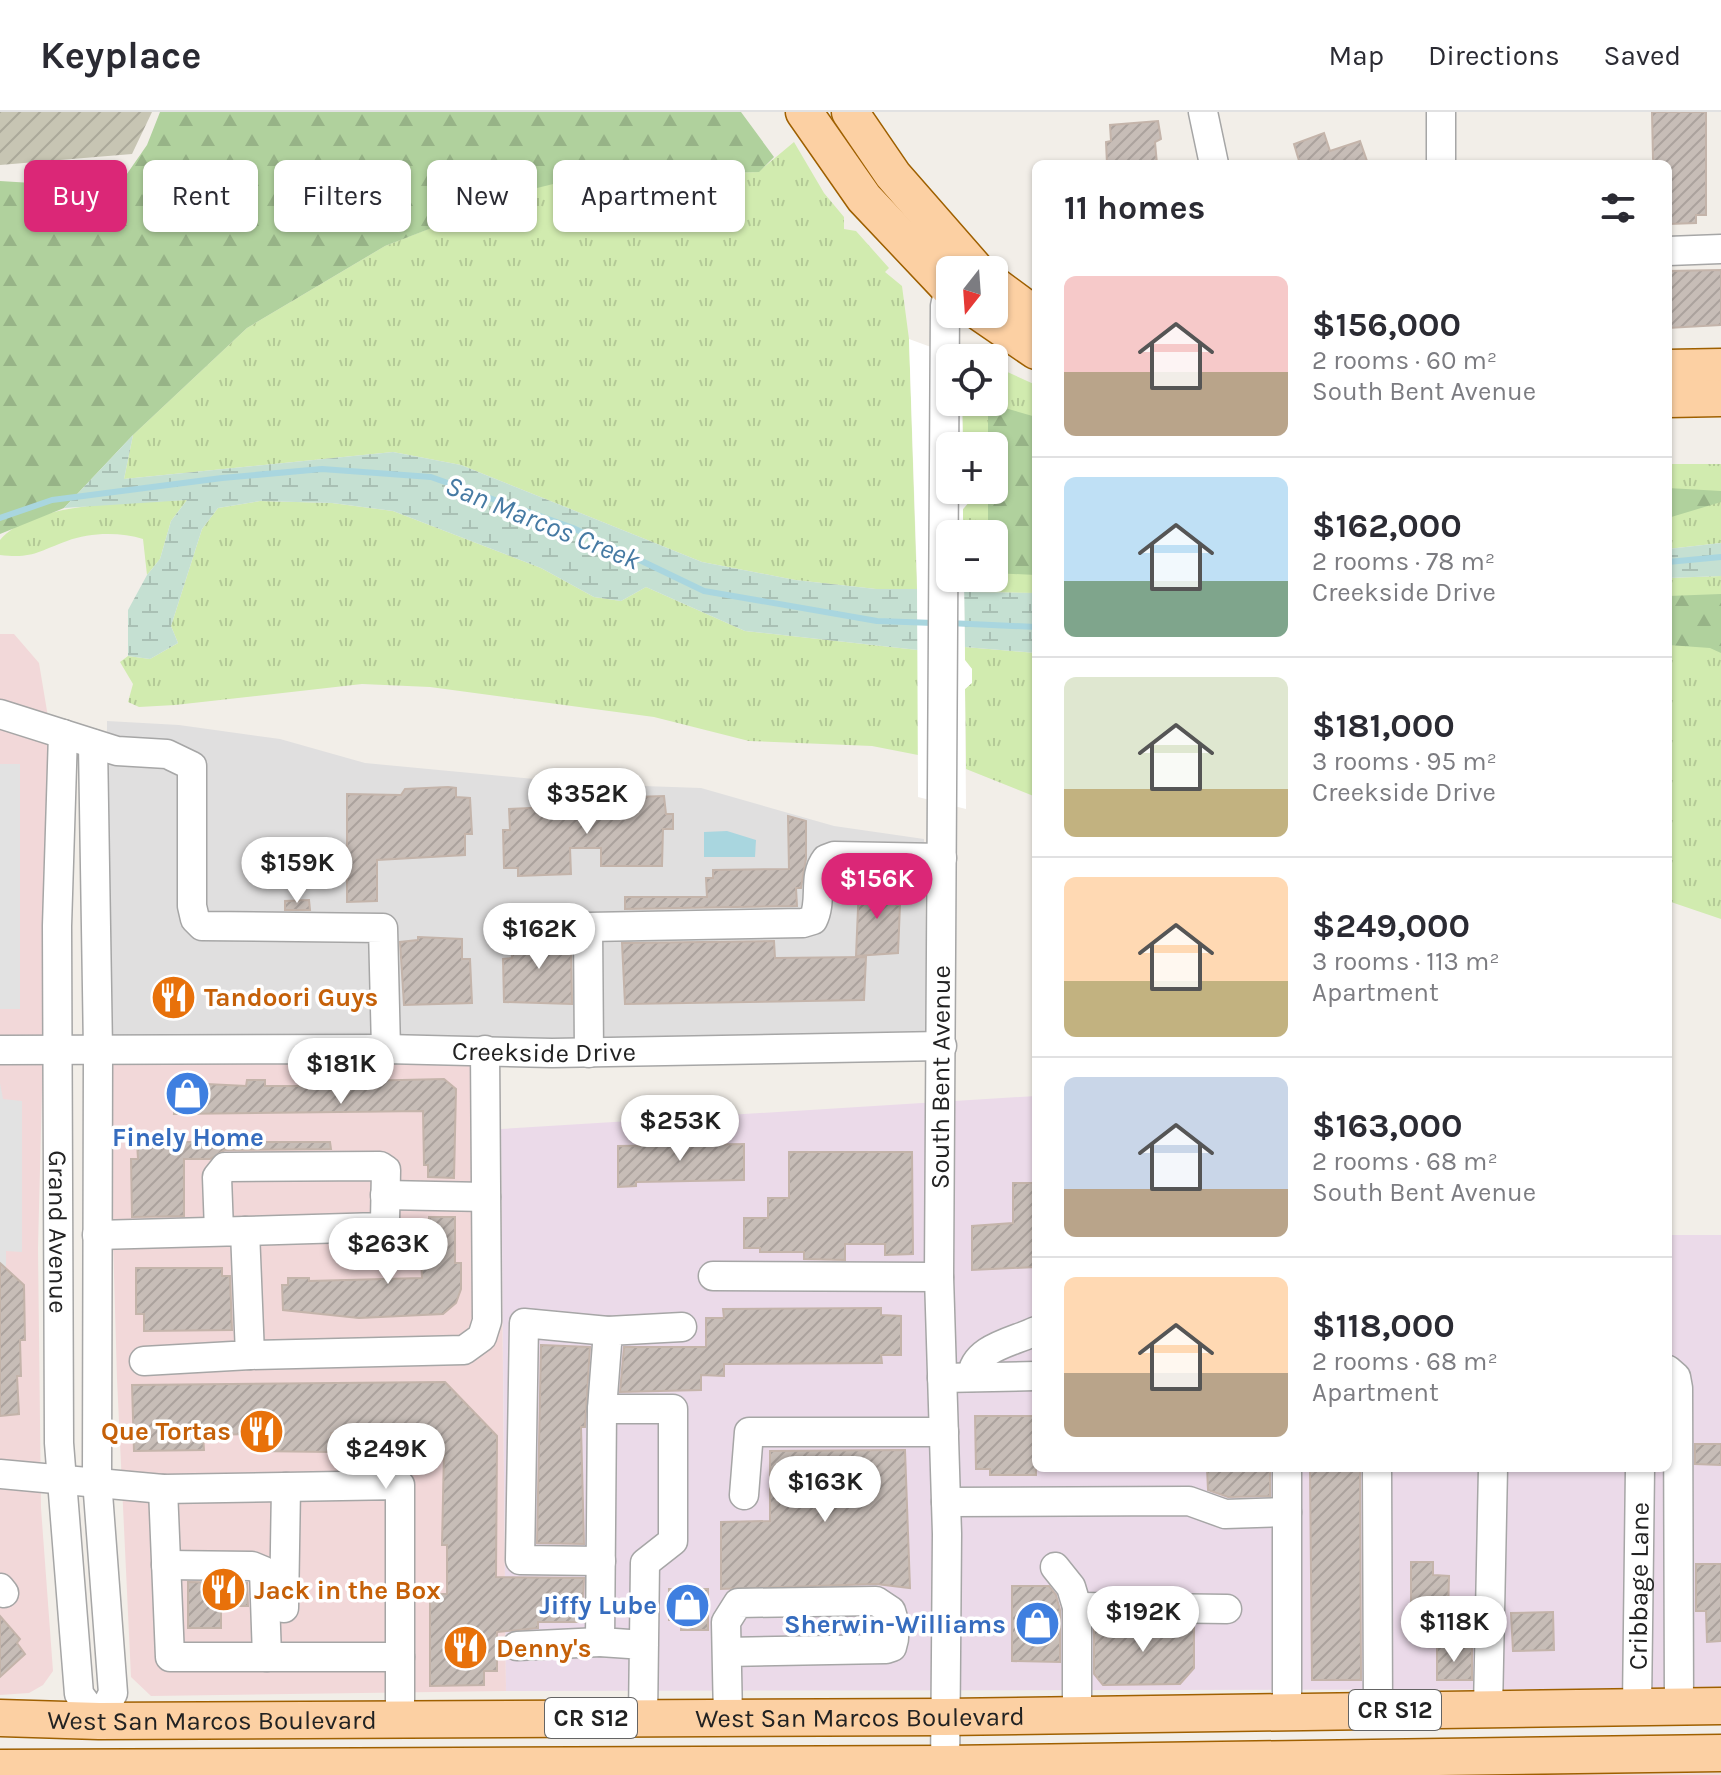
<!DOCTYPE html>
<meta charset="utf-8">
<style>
:root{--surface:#fff;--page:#f7f7f7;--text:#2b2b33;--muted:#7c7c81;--line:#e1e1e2;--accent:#db2777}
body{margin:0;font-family:Karla,sans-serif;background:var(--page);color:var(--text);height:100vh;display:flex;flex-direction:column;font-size:30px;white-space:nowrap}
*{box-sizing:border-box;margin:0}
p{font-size:26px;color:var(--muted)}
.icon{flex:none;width:44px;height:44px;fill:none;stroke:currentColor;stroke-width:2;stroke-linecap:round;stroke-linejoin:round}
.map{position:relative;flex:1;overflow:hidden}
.details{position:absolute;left:1032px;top:48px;width:640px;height:1312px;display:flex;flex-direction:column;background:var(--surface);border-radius:12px;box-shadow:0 2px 6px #0004}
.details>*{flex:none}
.hud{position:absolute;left:24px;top:48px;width:760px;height:72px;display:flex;gap:16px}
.needle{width:52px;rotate:197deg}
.fabs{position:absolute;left:936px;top:144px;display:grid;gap:16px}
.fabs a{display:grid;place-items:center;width:72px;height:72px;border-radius:12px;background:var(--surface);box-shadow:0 2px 6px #0004;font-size:40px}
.price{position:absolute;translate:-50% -68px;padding:0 18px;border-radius:28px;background:#fff;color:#222;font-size:26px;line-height:52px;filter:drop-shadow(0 2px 4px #0008)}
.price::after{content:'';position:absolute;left:50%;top:48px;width:24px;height:18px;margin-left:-12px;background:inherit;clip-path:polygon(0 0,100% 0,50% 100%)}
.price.current{background:var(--accent);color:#fff}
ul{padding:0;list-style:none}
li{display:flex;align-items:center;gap:24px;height:200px;padding:0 32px}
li+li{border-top:2px solid var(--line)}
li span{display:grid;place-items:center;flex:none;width:224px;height:160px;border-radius:12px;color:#555}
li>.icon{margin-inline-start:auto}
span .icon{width:96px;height:96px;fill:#fffc;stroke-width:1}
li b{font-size:34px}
h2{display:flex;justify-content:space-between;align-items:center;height:96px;padding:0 32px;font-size:34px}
.pill{padding:0 28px;border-radius:12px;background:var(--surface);box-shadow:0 2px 6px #0004;font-size:28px;line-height:72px}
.pill.current{background:var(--accent);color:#fff}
header{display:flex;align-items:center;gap:48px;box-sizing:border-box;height:112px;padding:0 40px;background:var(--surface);border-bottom:2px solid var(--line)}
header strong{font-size:38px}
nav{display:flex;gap:44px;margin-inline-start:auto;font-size:28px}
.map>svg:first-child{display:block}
</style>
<header>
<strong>Keyplace</strong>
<nav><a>Map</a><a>Directions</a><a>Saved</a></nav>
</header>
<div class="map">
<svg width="1721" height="1663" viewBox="0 0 1721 1663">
<defs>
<pattern id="construction-furrows" width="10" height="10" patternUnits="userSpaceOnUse" patternTransform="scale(2)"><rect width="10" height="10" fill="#c7c5b3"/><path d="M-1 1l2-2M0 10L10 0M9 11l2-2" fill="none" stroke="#aba99a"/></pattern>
<pattern id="grass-tufts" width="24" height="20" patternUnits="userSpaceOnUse" patternTransform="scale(2)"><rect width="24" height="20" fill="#d1ebaf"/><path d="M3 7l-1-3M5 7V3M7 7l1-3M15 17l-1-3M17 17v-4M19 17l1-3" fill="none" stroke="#b3c996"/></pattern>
<pattern id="forest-firs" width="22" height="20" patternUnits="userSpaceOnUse" patternTransform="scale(2)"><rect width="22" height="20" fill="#b0d19d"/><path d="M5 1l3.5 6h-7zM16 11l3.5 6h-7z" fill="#97b387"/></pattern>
<pattern id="wetland-marsh" width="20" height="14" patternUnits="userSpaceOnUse" patternTransform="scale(2)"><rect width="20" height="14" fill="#c5e0d2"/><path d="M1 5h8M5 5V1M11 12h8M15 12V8" fill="none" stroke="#a9c0b4"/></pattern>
<pattern id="building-hatch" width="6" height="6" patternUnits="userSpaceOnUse" patternTransform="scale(2)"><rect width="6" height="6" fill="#c7bdb7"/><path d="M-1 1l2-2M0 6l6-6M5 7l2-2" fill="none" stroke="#aba29d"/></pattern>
</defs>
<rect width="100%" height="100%" fill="#f2eee8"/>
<!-- residential -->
<path fill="#e0dfdf" d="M107 609 179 613 280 627 365 651 586 672 701 676 834 714 924 727 928 929H106Z"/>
<!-- commercial -->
<g fill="#f2d8d9">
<path d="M0 522H14L39 551 51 623 38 1136 41 1396 53 1559 43 1573 29 1581 0 1583Z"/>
<path d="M500 948 506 1579 151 1584 131 1565 117 1267 108 951Z"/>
<path d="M1721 1661V1663H1423Z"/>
</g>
<!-- industrial -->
<path fill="#ebdae9" d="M1036 984V1356H1668V1123H1721V1577L506 1579 501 1017Z"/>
<!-- construction -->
<path fill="url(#construction-furrows)" d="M0 0H152L132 42 0 53Z"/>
<!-- grass -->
<g fill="url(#grass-tufts)">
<path d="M794 30 824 81 844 105V117L856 119 889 156 885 160 902 174 909 227 917 477H876L795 468 702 450 461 353 393 340 124 367 133 323 247 216 385 134 533 76 630 53 693 62 758 60Z"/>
<path d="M994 254 1036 273V481L964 480V466H994V422H963V397L970 389 971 378H994V334H963L962 290H994Z"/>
<path d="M1668 352H1721V431L1668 437Z"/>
<path d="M187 388 171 409 160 447 147 463 143 427C121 420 90 420 67 429 39 439 33 447 0 443V428C34 388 137 391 187 388Z"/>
<path d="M260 389 332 391 393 399 541 456 594 485 621 489 646 475 745 519 918 538V643L872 634 749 629 654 605 430 575 362 572 175 593 139 595 128 590 133 572 120 550 128 544 150 547 178 531 171 514 202 417 218 396Z"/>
<path d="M1721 464V807L1668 789V466Z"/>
<path d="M965 535 1036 541V685L966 657 965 577 972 570V557L965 549Z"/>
</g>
<!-- forest -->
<g fill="url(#forest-firs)">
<path d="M160 0H741L774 45 759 60 693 62 630 53 533 77 385 134 247 216 133 323 64 396 0 422V69L96 75 122 69 147 33Z"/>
<path d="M988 291 1036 305V463L994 461V422H988V378H994V334H988Z"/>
<path d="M1668 376 1721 379V390L1668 406Z"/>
<path d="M1721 482V541L1710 536 1668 533V484Z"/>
</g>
<!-- wetland -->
<g fill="url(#wetland-marsh)">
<path d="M133 323 124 367 393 340 461 353 702 450 795 468 876 477H917L918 538 745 519 646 475 621 489 594 485 541 456 393 399 332 391 260 389 218 396 202 417 171 514 178 531 150 547 128 544V498L147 463 160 447 171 409 187 388 64 396Z"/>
<path d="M1721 431V464L1668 466V437Z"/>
<path d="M964 480 1036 481V541L965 535Z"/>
</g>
<!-- parking -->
<g fill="#e2e2e2">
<rect x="0" y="652" width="20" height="245"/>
<path d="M0 971 3 987 22 989V1140L6 1139V1156H0Z"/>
</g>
<!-- water -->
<path fill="#a9d6df" d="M727 719 756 728 755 745H704V720Z"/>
<!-- pier -->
<path fill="#fff" d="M909 227 961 246H950V290H962L963 334H950V378H971L970 389 963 397V422H950V466H964L965 548 972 557V571L965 577 966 697 918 685 917 465Z"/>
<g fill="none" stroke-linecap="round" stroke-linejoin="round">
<!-- stream -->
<g stroke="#a9d6df" stroke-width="6">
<path d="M0 406 52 388 222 366 322 357 431 365 573 416 704 479 877 509 934 511"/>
<path d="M1668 450 1721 445"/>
<path d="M949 511 1036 515"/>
</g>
</g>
<!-- building -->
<g fill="url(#building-hatch)" stroke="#c4b4aa" stroke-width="2">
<path d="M1652 0H1706V103H1696V111L1669 112 1668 52H1656L1653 47Z"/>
<path d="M1158 9 1161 27 1155 30 1157 52H1107L1106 30 1111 29 1110 13Z"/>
<path d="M1324 21 1330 39 1360 29 1368 52H1300L1294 32Z"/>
<path d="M1721 158V213L1668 216V159Z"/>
<path d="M448 675 456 676V685L470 686 472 722H465V743L377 748V789L347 790V682L401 683 405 677Z"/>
<path d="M664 684 666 702H673V717H663L662 754H601V736H570L571 762 518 764V756H504L503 718H510L509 697 553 695 559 700 600 699 604 686Z"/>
<path d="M788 704 806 709V747L801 776H796L797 794 625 797V785H707L706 766H713V758L789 757Z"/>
<path d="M859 773H877L886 775V780H896V793H900L898 841 856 844Z"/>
<path d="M309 788 310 798H285V789Z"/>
<path d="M556 824 562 829 571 828 572 892 504 890 503 847 512 846 511 826Z"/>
<path d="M418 825 462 827V847H470L472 891 404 893 400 830 418 828Z"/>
<path d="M774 829 775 846 866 845 864 888 625 892 622 831Z"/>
<path d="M358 965 359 969 444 967 456 977 454 1066 428 1065V1053H424L423 999 174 1002 178 977 187 971 246 974 247 968H265V974H304V966Z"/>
<path d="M137 1030H330L331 1037 225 1038 210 1047H184V1104L132 1105 131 1047H138Z"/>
<path d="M744 1032V1068L636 1070V1074L618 1075V1034Z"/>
<path d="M789 1040H912L913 1142 885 1143V1132H845V1148L804 1147V1140H760V1136H744V1106H768V1086H789Z"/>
<path d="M1013 1071H1036V1155L972 1158V1114L1013 1111Z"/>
<path d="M429 1105H455V1151H461V1177L456 1191 443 1202 359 1206 283 1198 282 1173H288V1166H309V1169L422 1166 421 1147H429Z"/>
<path d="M0 1151 24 1173 25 1228H20L21 1264H17L19 1302 0 1304Z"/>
<path d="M136 1156H222V1164H230L232 1218 144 1219V1202H136Z"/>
<path d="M881 1196V1203L901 1204V1243H881L882 1251 724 1252V1264L701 1263V1278L620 1280 624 1235H706V1206H724L723 1197Z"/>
<path d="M541 1233 590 1235 585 1315H581L584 1432 537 1431Z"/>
<path d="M445 1270 497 1324 496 1465 584 1466 583 1493H578V1510H538V1516L497 1520V1559H484V1573L430 1574V1482H447V1433H442L444 1339 425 1324 383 1326 381 1318 331 1321V1340L253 1339 254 1322 203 1323 204 1338 134 1339 132 1273Z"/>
<path d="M975 1304H1036V1363H990V1357H976Z"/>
<path d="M1695 1332H1721V1353L1695 1352Z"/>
<path d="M905 1338 910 1476 876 1472 721 1477V1410L770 1409V1339Z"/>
<path d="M1207 1356H1270V1384L1228 1385 1208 1378Z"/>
<path d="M1310 1356H1360L1361 1568H1312Z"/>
<path d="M1411 1450H1433V1463L1449 1464 1448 1505H1439V1514H1411Z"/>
<path d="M1696 1452H1721V1529L1707 1530 1706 1499H1696Z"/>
<path d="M188 1470 247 1471 248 1494H221V1516H188Z"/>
<path d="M1012 1474H1049L1056 1483 1060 1498V1550L1012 1549Z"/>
<path d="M669 1477H708V1518H681V1508H669Z"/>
<path d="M1553 1500 1554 1538 1513 1539 1511 1501Z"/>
<path d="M0 1504 20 1527 17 1531 25 1542 0 1565Z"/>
<path d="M1099 1512 1194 1514V1556L1180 1572 1103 1573 1094 1562V1514Z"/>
<rect x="1437" y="1535" width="35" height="33"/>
</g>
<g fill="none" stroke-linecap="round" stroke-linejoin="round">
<defs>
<g id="minor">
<path d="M1203 0 1214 52"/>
<path d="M1441 52V0"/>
<path d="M1668 139 1721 137"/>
<path d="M0 602 117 639 167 642 192 654V794L195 807 202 814 383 816 386 937"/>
<path id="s1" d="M63 622 57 814 59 1331 79 1582 99 1609 113 1581 97 1368 98 938 93 632"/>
<path id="s2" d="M0 938 386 937 552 941 942 934"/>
<path d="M589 941 588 815 803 811 813 808C823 788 812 765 826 747L834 744 942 746"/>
<path d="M385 1083 486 1085"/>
<path d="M219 1119 217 1065 225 1055 380 1054 386 1058 385 1109 380 1115 245 1119"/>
<path d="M97 1123 245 1119 250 1243 144 1249"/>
<path d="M713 1164 939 1165"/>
<path d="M250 1243 464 1238 482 1225 487 1209 485 938"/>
<path d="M1668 1258 1676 1265 1678 1276 1679 1594"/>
<path d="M972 1265C973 1236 1013 1230 1036 1219"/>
<path d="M942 1266 1036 1264"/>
<path d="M602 1297 608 1219 682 1215"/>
<path d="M1287 1356V1599"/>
<path d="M1377 1356 1378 1598"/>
<path d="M0 1362 163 1377 400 1373V1607"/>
<path d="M163 1377 170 1545H400"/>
<path d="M744 1383 749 1320H944"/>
<path d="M946 1390 1189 1389 1225 1402 1287 1400"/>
<path d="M601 1449 520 1448 524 1211 608 1219"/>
<path d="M166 1453 252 1454 264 1459 267 1545"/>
<path d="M1055 1455 1071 1475 1077 1495V1603"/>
<path d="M0 1476 4 1481"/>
<path d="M1077 1495 1227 1497"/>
<path d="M284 1496 286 1375"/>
<path d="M517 1534 600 1530"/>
<path d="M727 1540 886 1537 892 1535C896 1523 895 1511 891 1499L876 1489 738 1491 726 1510 728 1606"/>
<path id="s3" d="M1637 1594 1640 1356"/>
<path d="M1488 1597 1493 1356"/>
<path d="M643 1606 645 1451 673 1429V1297H602L600 1530 644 1533"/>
<path id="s4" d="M945 1663 947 1422 939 1165 945 194 950 171"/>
</g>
<g id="major">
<path d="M804 0 864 86 950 177"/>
<path d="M850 0 893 63 976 158"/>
<path d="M994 173 1036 204"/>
<path d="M982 202 1036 239"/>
<path d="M1668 256 1721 255"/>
<path d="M1668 287 1721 286"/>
<path id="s5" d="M0 1606 99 1609 945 1605 1721 1594"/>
<path d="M0 1656 945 1652 1721 1641"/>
</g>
</defs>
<!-- minor casing -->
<use href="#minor" stroke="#a6a6a6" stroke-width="31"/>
<!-- major casing -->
<use href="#major" stroke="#9f6000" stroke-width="39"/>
<!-- minor -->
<use href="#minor" stroke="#fff" stroke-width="28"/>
<!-- major -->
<use href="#major" stroke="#fcd0a3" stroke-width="36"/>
</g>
<!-- icons -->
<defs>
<symbol id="restaurant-disc" viewBox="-11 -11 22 22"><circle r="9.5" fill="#e8710a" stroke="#fff"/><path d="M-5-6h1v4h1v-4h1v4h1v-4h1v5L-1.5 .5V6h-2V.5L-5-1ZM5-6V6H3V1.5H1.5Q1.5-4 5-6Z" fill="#fff"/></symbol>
<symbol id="shop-disc" viewBox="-11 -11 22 22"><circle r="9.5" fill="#3f7fe0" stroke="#fff"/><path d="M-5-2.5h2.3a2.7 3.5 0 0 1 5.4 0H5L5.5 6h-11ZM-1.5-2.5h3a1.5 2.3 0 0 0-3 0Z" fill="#fff"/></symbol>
</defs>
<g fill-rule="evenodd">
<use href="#restaurant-disc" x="148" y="860" width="51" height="51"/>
<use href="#shop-disc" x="162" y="956" width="51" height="51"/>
<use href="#restaurant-disc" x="236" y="1294" width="51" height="51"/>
<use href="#restaurant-disc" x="198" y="1452" width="51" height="51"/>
<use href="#shop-disc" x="662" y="1468" width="51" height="51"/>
<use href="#shop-disc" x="1012" y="1486" width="51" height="51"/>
<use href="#restaurant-disc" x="440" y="1510" width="51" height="51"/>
</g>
<g text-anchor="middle" stroke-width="7" stroke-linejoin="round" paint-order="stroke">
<!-- shield labels -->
<g fill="#fff" stroke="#646464" stroke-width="2">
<rect x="1349" y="1578" width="92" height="40" rx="6"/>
<rect x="545" y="1586" width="92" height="40" rx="6"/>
</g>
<g font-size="24" font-weight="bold" fill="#222">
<text x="1395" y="1606">CR S12</text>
<text x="591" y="1614">CR S12</text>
</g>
<!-- food labels -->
<g font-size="26" font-weight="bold" fill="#c56008" stroke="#fff" text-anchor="start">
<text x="204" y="894">Tandoori Guys</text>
<text x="231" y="1328" text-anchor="end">Que Tortas</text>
<text x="254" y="1487">Jack in the Box</text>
<text x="496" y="1545">Denny's</text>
</g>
<!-- street labels -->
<g font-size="26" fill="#222" stroke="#fff">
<text dy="9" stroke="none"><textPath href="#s2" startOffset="544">Creekside Drive</textPath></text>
<text dy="9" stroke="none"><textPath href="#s4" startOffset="698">South Bent Avenue</textPath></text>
<text dy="9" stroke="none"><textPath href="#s1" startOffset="498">Grand Avenue</textPath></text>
<text dy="9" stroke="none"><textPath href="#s3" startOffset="120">Cribbage Lane</textPath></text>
<text dy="9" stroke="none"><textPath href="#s5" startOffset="860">West San Marcos Boulevard</textPath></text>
<text dy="9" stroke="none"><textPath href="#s5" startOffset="212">West San Marcos Boulevard</textPath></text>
</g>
<!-- shop labels -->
<g font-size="26" font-weight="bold" fill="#366cbe" stroke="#fff" text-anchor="end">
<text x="188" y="1034" text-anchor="middle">Finely Home</text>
<text x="657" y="1502">Jiffy Lube</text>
<text x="1006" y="1521">Sherwin-Williams</text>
</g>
<!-- water labels -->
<g font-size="28" font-style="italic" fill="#467aa3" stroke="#fff">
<text transform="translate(543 410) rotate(22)" y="10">San Marcos Creek</text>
</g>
</g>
</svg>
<div class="fabs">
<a><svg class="needle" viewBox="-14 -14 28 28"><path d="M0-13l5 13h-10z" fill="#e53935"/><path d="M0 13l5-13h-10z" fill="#7c7c81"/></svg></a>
<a><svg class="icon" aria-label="locate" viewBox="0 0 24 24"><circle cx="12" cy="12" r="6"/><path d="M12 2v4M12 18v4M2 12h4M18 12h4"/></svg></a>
<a>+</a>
<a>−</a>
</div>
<b class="price" style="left:587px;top:724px">$352K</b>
<b class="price" style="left:297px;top:793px">$159K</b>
<b class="price current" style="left:877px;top:809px">$156K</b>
<b class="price" style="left:539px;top:859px">$162K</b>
<b class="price" style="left:341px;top:994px">$181K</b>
<b class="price" style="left:680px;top:1051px">$253K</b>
<b class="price" style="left:388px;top:1174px">$263K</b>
<b class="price" style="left:386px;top:1379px">$249K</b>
<b class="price" style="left:825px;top:1412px">$163K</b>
<b class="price" style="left:1143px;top:1542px">$192K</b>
<b class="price" style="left:1454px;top:1552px">$118K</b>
<div class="hud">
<a class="pill current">Buy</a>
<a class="pill">Rent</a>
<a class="pill">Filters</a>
<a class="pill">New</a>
<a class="pill">Apartment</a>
</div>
<section class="details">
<h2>11 homes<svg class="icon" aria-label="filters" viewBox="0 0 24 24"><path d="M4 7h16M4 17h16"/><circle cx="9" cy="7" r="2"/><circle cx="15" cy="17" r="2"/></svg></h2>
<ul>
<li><span style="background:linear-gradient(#f6c9c9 60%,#b9a48a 0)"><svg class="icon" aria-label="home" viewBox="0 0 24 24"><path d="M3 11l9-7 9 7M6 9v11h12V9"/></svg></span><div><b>$156,000</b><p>2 rooms · 60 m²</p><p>South Bent Avenue</p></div></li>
<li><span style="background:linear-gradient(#bfe0f5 65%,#7fa58c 0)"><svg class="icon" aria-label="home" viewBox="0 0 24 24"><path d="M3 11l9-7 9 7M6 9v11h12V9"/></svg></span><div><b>$162,000</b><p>2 rooms · 78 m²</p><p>Creekside Drive</p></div></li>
<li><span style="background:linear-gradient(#dfe7d0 70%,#c2b280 0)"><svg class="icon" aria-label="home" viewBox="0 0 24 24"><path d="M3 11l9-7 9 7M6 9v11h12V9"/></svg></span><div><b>$181,000</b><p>3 rooms · 95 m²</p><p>Creekside Drive</p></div></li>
<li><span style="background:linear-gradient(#ffd9b3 65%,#c2b280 0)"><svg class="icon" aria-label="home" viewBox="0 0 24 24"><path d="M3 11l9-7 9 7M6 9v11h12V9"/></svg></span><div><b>$249,000</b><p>3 rooms · 113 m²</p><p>Apartment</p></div></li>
<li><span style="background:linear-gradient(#c9d6e8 70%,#b9a48a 0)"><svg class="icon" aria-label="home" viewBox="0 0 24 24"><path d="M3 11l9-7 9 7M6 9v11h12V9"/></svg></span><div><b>$163,000</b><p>2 rooms · 68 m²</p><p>South Bent Avenue</p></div></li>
<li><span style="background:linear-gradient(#ffd9b3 60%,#b9a48a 0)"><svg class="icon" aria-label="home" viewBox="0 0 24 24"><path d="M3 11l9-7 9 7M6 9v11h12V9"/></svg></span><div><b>$118,000</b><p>2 rooms · 68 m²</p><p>Apartment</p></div></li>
</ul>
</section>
</div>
